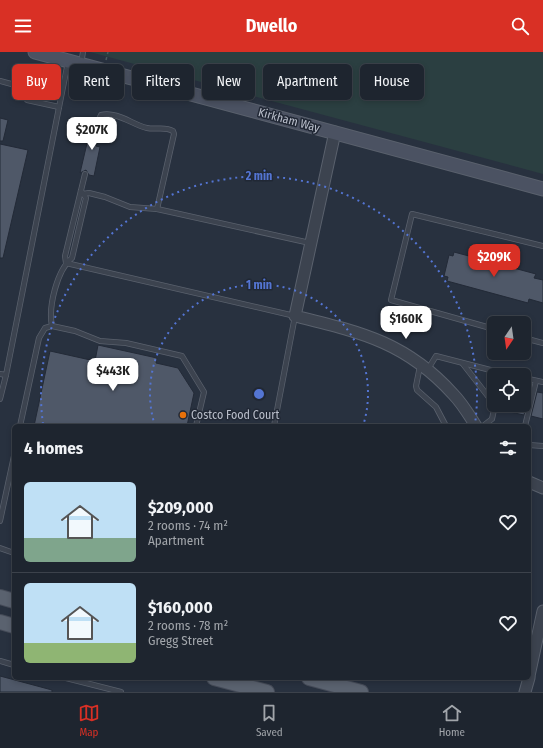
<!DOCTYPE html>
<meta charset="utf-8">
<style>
:root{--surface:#1e252f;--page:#262d37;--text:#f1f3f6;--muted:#a1a5aa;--line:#3c424b;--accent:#d93025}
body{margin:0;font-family:"Fira Sans Condensed",sans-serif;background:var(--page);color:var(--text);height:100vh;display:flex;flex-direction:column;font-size:15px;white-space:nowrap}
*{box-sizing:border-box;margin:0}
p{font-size:13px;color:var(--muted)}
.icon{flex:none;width:22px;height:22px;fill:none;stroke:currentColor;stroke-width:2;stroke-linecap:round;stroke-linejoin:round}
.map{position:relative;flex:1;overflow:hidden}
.sheet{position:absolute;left:12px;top:372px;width:519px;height:256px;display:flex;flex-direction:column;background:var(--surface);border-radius:6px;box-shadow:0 2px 6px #0003,0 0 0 1px var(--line)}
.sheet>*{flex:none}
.top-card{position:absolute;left:12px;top:12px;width:519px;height:36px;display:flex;gap:8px}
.needle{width:26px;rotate:193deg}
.controls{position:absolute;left:487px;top:264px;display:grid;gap:8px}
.controls a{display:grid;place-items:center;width:44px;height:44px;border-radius:6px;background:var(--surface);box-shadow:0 2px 6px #0003,0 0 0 1px var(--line);font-size:20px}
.price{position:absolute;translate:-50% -34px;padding:0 9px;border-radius:8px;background:#fff;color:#222;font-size:13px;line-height:26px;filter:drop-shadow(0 1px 2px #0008)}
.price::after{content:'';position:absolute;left:50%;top:24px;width:12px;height:9px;margin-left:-6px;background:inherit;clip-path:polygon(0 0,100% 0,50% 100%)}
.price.active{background:var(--accent);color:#fff}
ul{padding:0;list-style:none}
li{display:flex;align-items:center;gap:12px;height:100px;padding:0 12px}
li+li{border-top:1px solid var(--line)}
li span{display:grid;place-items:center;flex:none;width:112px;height:80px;border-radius:6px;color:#555}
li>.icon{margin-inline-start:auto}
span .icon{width:48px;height:48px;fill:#fffc;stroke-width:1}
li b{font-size:17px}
h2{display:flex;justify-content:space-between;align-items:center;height:48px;padding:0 12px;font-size:17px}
.chip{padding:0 14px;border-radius:6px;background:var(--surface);box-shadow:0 2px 6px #0003,0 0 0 1px var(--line);font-size:14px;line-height:36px}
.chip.active{background:var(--accent);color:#fff}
header{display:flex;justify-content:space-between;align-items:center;height:52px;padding:0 12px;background:var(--accent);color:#fff;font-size:18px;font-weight:700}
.dock{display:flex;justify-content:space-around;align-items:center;height:56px;border-top:1px solid var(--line);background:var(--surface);font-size:11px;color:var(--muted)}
.dock a{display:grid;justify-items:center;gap:2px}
.dock .active{color:var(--accent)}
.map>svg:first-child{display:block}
</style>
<header><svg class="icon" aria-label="menu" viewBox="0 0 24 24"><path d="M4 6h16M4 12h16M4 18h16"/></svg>Dwello<svg class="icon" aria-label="search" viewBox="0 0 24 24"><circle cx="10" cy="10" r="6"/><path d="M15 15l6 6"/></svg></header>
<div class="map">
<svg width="543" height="640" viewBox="0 0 543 640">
<rect width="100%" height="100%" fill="#28313f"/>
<!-- green -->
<path fill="#2b3f41" d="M90 0H543V122Z"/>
<!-- building -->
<g fill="#4f5868" stroke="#232a37">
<path d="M0 66 8 68 3 89H0Z"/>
<path d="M92 70 96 74 101 72 96 94 100 95 94 124 89 123 86 118 80 121Z"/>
<path d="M0 92 28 98 3 206H0Z"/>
<path d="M454 200 536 222 534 226 543 228V251L529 247 528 251 447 229 448 225 444 224 449 203 453 204Z"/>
<path d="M98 293 157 306 156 311 178 316 194 341 187 374H34L50 299 95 309Z"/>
<path d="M524 337 530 338 524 363 510 360 512 353H524Z"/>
<path d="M537 340 543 341V367L531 364Z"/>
<path d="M0 624 52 638V640H0Z"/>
</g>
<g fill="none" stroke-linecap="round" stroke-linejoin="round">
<defs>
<g id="service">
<path d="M81 12 83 0"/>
<path d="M0 29 26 36 27 48 59 55"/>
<path d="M97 71 101 63C117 59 133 73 147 76 156 78 165 74 173 79L174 82 157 157"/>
<path d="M83 142 89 141 105 145 130 155 157 157 310 191"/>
<path d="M66 211 295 264 274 374"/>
<path d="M66 211 65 204 85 122"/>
<path d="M52 274C48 255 57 218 72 206L86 146 81 139"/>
<path d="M494 277 391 248 412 162 543 194"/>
<path d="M524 286 543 291"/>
<path d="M463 312 494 352"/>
<path d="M420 314 416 334 417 338 436 355 446 374"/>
<path d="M428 317 436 304 502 321 501 323"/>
<path d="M502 321 511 323"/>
<path d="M0 322 6 323 68 10"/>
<path d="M524 326 543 330"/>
<path d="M0 347 6 323"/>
<path d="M20 374 39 286 45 276 52 274 75 279 100 289 126 291 182 304 204 340 196 374"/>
<path d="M483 374 492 367 495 353"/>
<path d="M525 374 536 329"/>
<path d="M529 393 543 394"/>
<path d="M0 469 14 404"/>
<path d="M0 496 14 501"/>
<path d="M0 609 14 613"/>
<path d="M66 626 121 640"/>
</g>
<g id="tertiary">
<path d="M335 80 295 264C360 280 406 290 453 342 462 351 469 363 476 374"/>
<path d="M529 430 543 436"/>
<path d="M529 624 543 559"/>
<path d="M525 640 529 626"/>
</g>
<path id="secondary" d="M35 0 543 137"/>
<g id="primary">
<path d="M0 545 14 549"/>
<path d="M0 570 14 574"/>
<path d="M214 626 267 640"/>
<path d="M309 626 361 640"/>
</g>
</defs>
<!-- service casing -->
<use href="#service" stroke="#5a616d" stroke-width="6"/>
<!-- tertiary casing -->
<use href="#tertiary" stroke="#5a616d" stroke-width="13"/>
<!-- secondary casing -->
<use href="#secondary" stroke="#5a616d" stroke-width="15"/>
<!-- primary casing -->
<use href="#primary" stroke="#464c59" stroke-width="16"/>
<!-- path -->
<path stroke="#4a5b5f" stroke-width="1.5" stroke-dasharray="3 3" stroke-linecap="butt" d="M106 8 108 0"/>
<!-- service -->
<use href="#service" stroke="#3c434f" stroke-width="4.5"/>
<!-- tertiary -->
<use href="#tertiary" stroke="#3c434f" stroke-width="11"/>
<!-- secondary -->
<use href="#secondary" stroke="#4b5262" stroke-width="13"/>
<!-- primary -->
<use href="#primary" stroke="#5a626f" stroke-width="14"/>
</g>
<!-- distance rings -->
<g fill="none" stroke="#5475d3" stroke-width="2" stroke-dasharray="2 4">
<path d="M155 374A109 109 0 1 1 363 374"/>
<path d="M43 372A218 218 0 1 1 475 372"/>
</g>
<!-- markers -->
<circle fill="#e8710a" stroke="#212835" stroke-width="1.5" cx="183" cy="363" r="4"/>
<g text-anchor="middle" stroke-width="3" stroke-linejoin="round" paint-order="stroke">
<!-- street labels -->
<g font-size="12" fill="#b9beca" stroke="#212835">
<text transform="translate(289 68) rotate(15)" y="4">Kirkham Way</text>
</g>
<!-- poi labels -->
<g font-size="12" fill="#b9beca" stroke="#212835" text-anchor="start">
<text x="191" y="367">Costco Food Court</text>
</g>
</g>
<circle cx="259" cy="342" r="6" fill="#5475d3" stroke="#212835" stroke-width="2"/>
<g font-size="12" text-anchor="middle" font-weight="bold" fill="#5475d3" stroke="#212835" stroke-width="3" stroke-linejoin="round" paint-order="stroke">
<text x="259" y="128">2 min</text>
<text x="259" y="237">1 min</text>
</g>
</svg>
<div class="controls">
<a><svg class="needle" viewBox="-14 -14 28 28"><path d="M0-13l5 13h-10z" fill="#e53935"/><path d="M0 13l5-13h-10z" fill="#a1a5aa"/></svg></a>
<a><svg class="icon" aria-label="locate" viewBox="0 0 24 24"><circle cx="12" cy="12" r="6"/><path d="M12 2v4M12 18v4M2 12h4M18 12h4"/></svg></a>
</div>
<b class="price" style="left:92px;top:99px">$207K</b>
<b class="price active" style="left:494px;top:226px">$209K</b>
<b class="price" style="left:406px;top:288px">$160K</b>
<b class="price" style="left:113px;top:340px">$443K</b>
<div class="top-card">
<a class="chip active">Buy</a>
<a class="chip">Rent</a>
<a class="chip">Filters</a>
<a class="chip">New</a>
<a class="chip">Apartment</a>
<a class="chip">House</a>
</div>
<section class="sheet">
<h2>4 homes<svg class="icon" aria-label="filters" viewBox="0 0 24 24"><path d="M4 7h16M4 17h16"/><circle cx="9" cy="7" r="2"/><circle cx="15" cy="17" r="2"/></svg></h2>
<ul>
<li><span style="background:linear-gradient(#bfe0f5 70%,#7fa58c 0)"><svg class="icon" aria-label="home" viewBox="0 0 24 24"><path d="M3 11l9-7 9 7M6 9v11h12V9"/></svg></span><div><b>$209,000</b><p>2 rooms · 74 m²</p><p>Apartment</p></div><svg class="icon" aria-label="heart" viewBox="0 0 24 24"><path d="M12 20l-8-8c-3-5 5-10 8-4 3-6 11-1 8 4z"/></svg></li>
<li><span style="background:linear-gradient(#bfe0f5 75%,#8fb573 0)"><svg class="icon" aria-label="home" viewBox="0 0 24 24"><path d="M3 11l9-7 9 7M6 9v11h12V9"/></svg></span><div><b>$160,000</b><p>2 rooms · 78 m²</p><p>Gregg Street</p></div><svg class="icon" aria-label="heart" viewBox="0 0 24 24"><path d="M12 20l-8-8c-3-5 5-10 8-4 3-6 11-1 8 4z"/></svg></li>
</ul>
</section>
</div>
<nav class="dock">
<a class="active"><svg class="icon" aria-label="map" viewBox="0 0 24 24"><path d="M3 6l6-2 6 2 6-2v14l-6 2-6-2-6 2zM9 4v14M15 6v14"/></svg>Map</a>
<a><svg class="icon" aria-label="saved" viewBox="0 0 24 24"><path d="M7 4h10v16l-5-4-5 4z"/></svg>Saved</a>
<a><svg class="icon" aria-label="home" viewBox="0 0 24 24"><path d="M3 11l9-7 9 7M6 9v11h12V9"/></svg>Home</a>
</nav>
